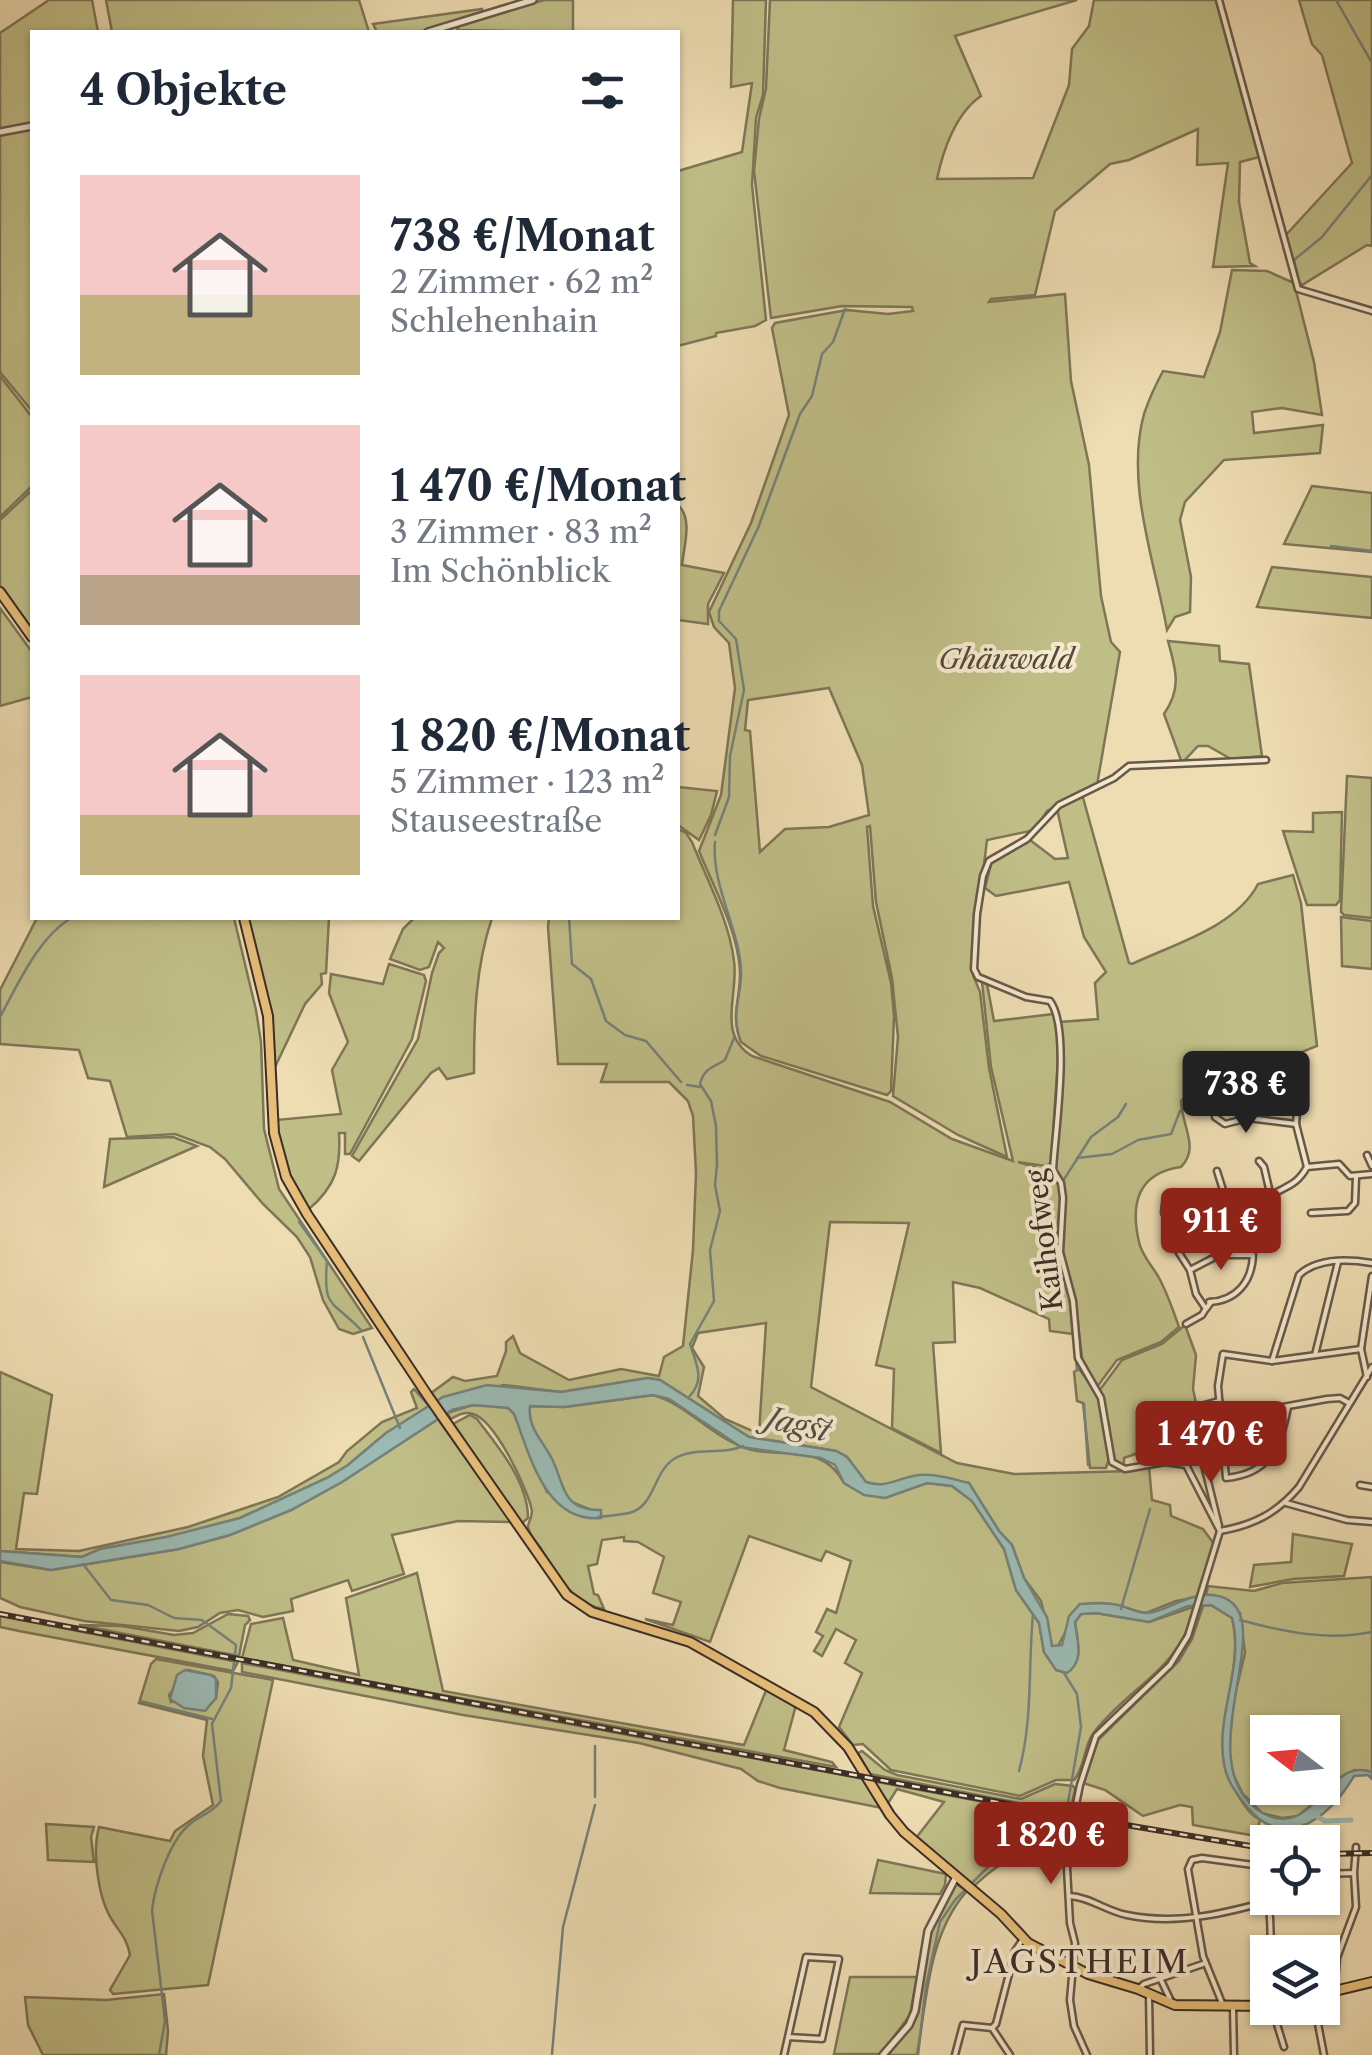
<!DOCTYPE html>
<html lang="de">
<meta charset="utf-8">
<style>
:root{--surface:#fff;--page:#f2f2f3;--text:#1f2937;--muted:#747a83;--accent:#8f2418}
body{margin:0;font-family:"Libre Caslon Text",serif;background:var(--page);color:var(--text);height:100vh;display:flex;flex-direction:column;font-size:38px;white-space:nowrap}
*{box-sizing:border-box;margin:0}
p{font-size:32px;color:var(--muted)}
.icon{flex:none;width:55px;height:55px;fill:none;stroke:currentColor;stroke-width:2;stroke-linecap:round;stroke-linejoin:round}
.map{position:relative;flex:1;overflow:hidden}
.details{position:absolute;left:30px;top:30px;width:650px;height:890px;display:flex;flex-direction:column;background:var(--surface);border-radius:0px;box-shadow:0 2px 8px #0004}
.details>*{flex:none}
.needle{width:65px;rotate:286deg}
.controls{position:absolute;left:1250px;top:1715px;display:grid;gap:20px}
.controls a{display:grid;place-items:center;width:90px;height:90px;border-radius:0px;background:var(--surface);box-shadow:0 2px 8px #0004;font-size:50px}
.price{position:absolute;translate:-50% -85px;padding:0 22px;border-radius:10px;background:var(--accent);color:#fff;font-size:32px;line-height:65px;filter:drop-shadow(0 2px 5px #0008)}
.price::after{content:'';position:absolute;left:50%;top:60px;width:30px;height:22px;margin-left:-15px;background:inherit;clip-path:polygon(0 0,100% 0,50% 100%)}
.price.selected{background:#222;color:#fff}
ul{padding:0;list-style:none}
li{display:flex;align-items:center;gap:30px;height:250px;padding:0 50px}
li span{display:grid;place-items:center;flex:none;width:280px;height:200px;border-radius:0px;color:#555}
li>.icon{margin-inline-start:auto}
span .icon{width:120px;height:120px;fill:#fffc;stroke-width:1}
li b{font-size:42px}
h2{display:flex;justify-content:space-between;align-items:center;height:120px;padding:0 50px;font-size:42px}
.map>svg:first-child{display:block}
</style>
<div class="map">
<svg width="1372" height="2055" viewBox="0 0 1372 2055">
<rect width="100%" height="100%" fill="#eedcb2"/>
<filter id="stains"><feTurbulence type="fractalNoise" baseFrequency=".002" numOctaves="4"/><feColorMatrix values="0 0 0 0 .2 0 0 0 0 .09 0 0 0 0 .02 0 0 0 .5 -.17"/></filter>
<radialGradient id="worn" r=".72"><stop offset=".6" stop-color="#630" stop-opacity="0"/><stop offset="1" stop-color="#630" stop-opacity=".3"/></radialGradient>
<!-- green -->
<g fill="#c0be87" stroke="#7e7657" stroke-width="2.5" fill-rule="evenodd">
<path d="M49 0H92L98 32H32V411L0 372V33Z"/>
<path d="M106 0H359L369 32H112Z"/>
<path d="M544 0H573V32L457 30 460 24Z"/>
<path d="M733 0H766L763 95 756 118 752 185 766 320 755 326 716 333V336L678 346V171L742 152 752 83 731 87Z"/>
<path d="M770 0H1077L955 36 981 96C956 113 943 150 937 179L1033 178 1069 85 1072 49 1089 26 1094 0H1216L1259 157 1240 162 1239 202 1250 263 1255 266 1213 267 1228 163 1197 165 1198 129 1129 160 1110 164 1055 211 1035 295 991 299 989 302 1065 294 1071 381 1089 465 1101 596 1111 642 1120 652 1097 785 1047 811 1035 830 987 840 973 955V975L980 992 989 1068 1007 1157 958 1135 893 1096 898 1037 892 978 876 902 870 826 867 827 873 906 891 983 894 1016 891 1091 887 1095 761 1056 741 1042C730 1016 741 997 740 971 738 931 714 888 699 851L721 795 735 688 729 643 714 627 709 612 751 523 789 415 772 328 775 323 847 310 888 314 913 311 912 307 842 306 771 318 754 171 759 119 766 88ZM829 688 862 765 869 815 829 827 785 829 760 852 750 731 745 730 748 700Z"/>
<path d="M1299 0H1372V246L1367 245 1302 285 1297 279 1285 236 1352 163 1322 55 1312 44Z"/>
<path d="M482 9V12L420 32H377L373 24Z"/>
<path d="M1232 270 1267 271 1294 283 1314 362 1322 415 1282 408 1252 412 1254 433 1323 425 1320 453 1224 460 1185 502 1180 520 1191 577 1190 612 1175 617 1167 630C1155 562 1125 483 1144 414 1149 399 1156 384 1163 371L1204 377 1220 332Z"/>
<path d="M0 376 32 417V486L0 517Z"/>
<path d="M1312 486 1372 493V552L1284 544Z"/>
<path d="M32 490V632L0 588V520Z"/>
<path d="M678 505C693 519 684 545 682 565L724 573 708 604V624L678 620Z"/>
<path d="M1272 567 1372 577V618L1257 607Z"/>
<path d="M0 608 32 652V697L0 706Z"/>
<path d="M1168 641 1219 646 1220 661 1249 664 1262 756 1231 759 1208 746H1198L1182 763 1164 714C1182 688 1176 670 1168 641Z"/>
<path d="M1347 776 1372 778V918L1344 915 1341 912Z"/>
<path d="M678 787 717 791 711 815 699 840 678 825Z"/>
<path d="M1082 794 1129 963 1132 964C1174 944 1236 927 1258 884L1293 875 1301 903 1317 1046 1257 1070 1252 1086C1221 1073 1203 1077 1181 1101 1182 1127 1200 1148 1181 1167 1138 1173 1130 1203 1139 1242 1141 1254 1152 1266 1158 1276 1167 1292 1173 1310 1179 1327L1161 1342 1117 1360 1097 1387 1079 1357 1071 1284 1061 1249 1065 1198 1055 1166 1060 1022 1098 1019 1095 983 1106 972 1084 937 1069 882 996 896 985 888 992 860 1030 840 1055 859 1068 858 1057 809Z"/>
<path d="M1342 812 1340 900 1336 905H1307L1283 831 1313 832V813Z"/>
<path d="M678 829 686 833 692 842C707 880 729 920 734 961 739 994 716 1034 752 1056L890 1102 952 1139 1013 1161 991 1067 982 982 987 984 994 1021 1054 1014 1059 1044 1051 1163 1045 1166 1018 1162 1051 1172 1059 1186 1061 1202 1057 1241 1069 1294 1073 1334 1050 1331 1049 1319 980 1288 953 1282 955 1342 933 1343 941 1453 892 1428 894 1369 876 1365 909 1223 830 1222 811 1387 957 1463 1014 1474 1134 1471 1149 1467 1152 1500 1170 1505 1171 1516 1203 1529 1214 1544 1198 1597 1176 1601 1146 1613 1080 1604 1057 1648 1052 1646 1041 1601 1024 1578 1012 1545 999 1531 969 1483 899 1482 879 1486 866 1482 847 1457 836 1451 749 1437 660 1380 648 1378 561 1392 504 1385 437 1401 430 1394 453 1377 465 1381 497 1376 506 1351V1342L513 1336 520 1353 569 1380 621 1369 659 1376 664 1357 683 1346 693 1250 696 1173 693 1116 688 1101 669 1082H601L607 1064H558L548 927 549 918H678ZM766 1323 759 1434 725 1419 698 1396 704 1367 692 1348 698 1333Z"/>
<path d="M1341 917 1372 921V969L1342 966Z"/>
<path d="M37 918H234L256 1010 261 1042 264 1129 279 1189 372 1328 353 1334 339 1329 323 1300 310 1257 297 1237 263 1204 225 1159 210 1147 175 1134 127 1137 110 1081 88 1078 79 1050 0 1044V990Z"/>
<path d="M246 918H329L326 973 321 974 322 984 305 1004 275 1067 269 1010Z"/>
<path d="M414 918H492C475 968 474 1020 474 1073L447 1079 439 1068 431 1073 359 1161 352 1156 418 1039 432 973 439 953 444 948 438 942 429 967 420 970 390 959 403 929Z"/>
<path d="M389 964 424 975 426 981 412 1039 350 1154H345V1133H339C341 1166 336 1186 309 1209 287 1188 280 1149 276 1120L341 1114 332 1070 348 1042 329 993 331 974 383 984Z"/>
<path d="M173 1137 197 1146 104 1187 110 1139Z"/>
<path d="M1185 1325 1196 1355 1193 1389 1196 1403 1165 1404V1415L1177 1447 1141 1452 1124 1458V1468L1114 1462 1099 1391 1122 1360 1162 1344Z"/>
<path d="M1079 1369 1098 1394 1109 1459 1106 1468H1090L1083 1403 1077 1401 1074 1372Z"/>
<path d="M0 1372 52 1395 37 1494 24 1493 16 1549 79 1551 188 1527 278 1497 339 1462 347 1451 382 1422 417 1408 411 1392 414 1389 430 1407 386 1433 348 1465 327 1478 240 1518 166 1538 100 1549 82 1557 0 1551Z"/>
<path d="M653 1395C686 1404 708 1433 740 1446 779 1462 821 1439 844 1483L885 1498 927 1483 952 1486 972 1501 1004 1549 1016 1590 1039 1623 1044 1652 1056 1670 1066 1673C1085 1662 1077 1640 1075 1622L1081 1614 1096 1613 1149 1622 1196 1606C1176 1674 1134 1682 1095 1731 1083 1745 1086 1766 1074 1780H1056L1020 1796 891 1770 863 1744 853 1745 839 1727 862 1673 845 1663 856 1640 836 1629 822 1656 814 1651 823 1636 816 1632 827 1609 836 1613 851 1561 826 1551 821 1561 749 1536 710 1642 645 1619 673 1625 681 1602 653 1593 664 1557 638 1542 624 1541V1537L602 1540 597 1564 588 1566 594 1594 598 1595 604 1609C571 1604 556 1572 540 1547 536 1542 528 1532 528 1526 529 1521 532 1517 532 1511 528 1489 495 1420 473 1414 464 1411 458 1415 451 1419L447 1413 473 1405 508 1407 514 1413 547 1492 591 1510C585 1507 574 1504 569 1500 557 1488 558 1469 550 1456 541 1440 527 1426 530 1406L564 1407Z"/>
<path d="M470 1415 477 1419C498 1447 528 1481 528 1518L520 1525 453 1424Z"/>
<path d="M438 1419 511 1522 458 1521 392 1535 404 1574 352 1591 348 1580 291 1599 293 1611 263 1617 238 1610 220 1613 198 1627 179 1631 84 1621 20 1607 0 1598V1562L51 1570 179 1549 230 1535 291 1510 342 1482Z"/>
<path d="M1293 1534 1352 1544 1344 1576 1293 1579 1250 1587 1254 1565 1291 1562Z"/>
<path d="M417 1573 443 1691 744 1745 767 1688 796 1705 784 1750 832 1762 836 1767 242 1658 251 1624 283 1618 293 1660 359 1675 346 1598Z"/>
<path d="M1372 1577V1772L1354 1770 1298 1816 1282 1818 1262 1813 1243 1794 1232 1772 1229 1744 1234 1699 1245 1653 1240 1613 1206 1596 1208 1586 1254 1591 1282 1583ZM1268 1732H1322V1788H1268Z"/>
<path d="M1211 1605 1232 1618C1247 1678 1201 1740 1239 1797 1245 1806 1250 1815 1260 1820L1256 1836 1193 1825 1192 1807 1180 1805 1143 1816 1105 1790 1083 1783 1096 1742 1179 1661 1192 1639 1203 1606Z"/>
<path d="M228 1614 248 1616 250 1620 245 1625 239 1656 79 1625 122 1626 174 1635 193 1633Z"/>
<path d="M0 1616 238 1662 233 1671 19 1631 0 1627Z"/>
<path d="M156 1659 273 1680 208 1985 113 1994 110 1990 130 1955C127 1939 121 1934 112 1920 98 1898 92 1852 99 1827L170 1841 175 1831 213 1805 203 1756 207 1720 139 1703 151 1664ZM188 1670 214 1676 218 1682 216 1698 171 1702 169 1695Z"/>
<path d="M242 1663 864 1779 882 1808 780 1788 758 1781 741 1769 639 1743 463 1715 242 1672Z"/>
<path d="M862 1751 885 1770 897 1775 1021 1799 1055 1784 1073 1786 1075 1789 1070 1813 870 1774 858 1753Z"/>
<path d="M872 1781 1069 1818C1057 1850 1026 1850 999 1866 990 1871 982 1879 974 1886L916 1838 944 1802 897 1789 887 1805Z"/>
<path d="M46 1824 94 1827 91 1837 94 1862 48 1860Z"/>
<path d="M878 1860 946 1874 945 1885 940 1894 870 1893Z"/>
<path d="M956 1884 967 1891C928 1935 927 1999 917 2055H888L915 2019 927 1947 935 1921 951 1887Z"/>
<path d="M850 1977H917L910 2015 881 2054H834Z"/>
<path d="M164 1994 168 2031 166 2055H43L28 2025 25 1997 106 2000Z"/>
</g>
<!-- water -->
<g fill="#9bbab3" stroke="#75827b" stroke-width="2.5">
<path d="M648 1378 660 1380 749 1437 836 1451 847 1457 866 1482C886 1488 894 1480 913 1476 931 1472 952 1479 969 1483L999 1531 1012 1545 1024 1578 1047 1617 1052 1646 1062 1645 1069 1616 1080 1604C1093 1603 1105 1602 1118 1605 1128 1607 1137 1613 1147 1613 1164 1613 1189 1592 1213 1595 1292 1604 1181 1762 1261 1812 1314 1844 1325 1756 1372 1772V1779L1368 1775 1354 1776C1328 1821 1280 1856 1241 1799 1233 1788 1226 1778 1224 1764 1215 1714 1245 1667 1232 1618L1211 1605 1188 1606 1149 1622 1096 1613 1081 1614 1075 1622C1077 1641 1085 1661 1067 1673L1056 1670 1044 1652 1039 1623 1016 1590 1004 1549 972 1501 952 1486 927 1483 885 1498 864 1495 844 1483 835 1465 821 1458 741 1447 669 1399 653 1395 564 1407 530 1406C527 1427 542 1440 551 1457 565 1482 559 1510 601 1510V1518C545 1523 530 1455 514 1414L508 1408 473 1405 452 1410 342 1482 291 1510 230 1535 179 1549 51 1570 0 1561V1551L82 1557 100 1549 166 1537 240 1518 327 1478 348 1465 386 1433 443 1397 487 1385 561 1392Z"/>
<path d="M185 1670 211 1675 216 1679V1698L205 1711 184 1708 170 1699 177 1675Z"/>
</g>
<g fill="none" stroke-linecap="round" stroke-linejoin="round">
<!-- stream -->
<g stroke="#75827b" stroke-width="2.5">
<path d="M1336 0 1372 63"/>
<path d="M1298 277 1294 260 1322 237 1372 175"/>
<path d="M1331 546 1372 551"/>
<path d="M715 835 729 797 730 756 744 690 736 639 719 621V611L758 528 800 414 812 396 822 354 833 342 845 309"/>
<path d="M715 842C711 887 742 934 741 975 741 994 732 1013 738 1031"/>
<path d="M569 918 572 964 591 979 606 1021 625 1035 646 1041 681 1082"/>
<path d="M0 1017C18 984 38 938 71 918"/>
<path d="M687 1085 700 1087"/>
<path d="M1077 1158 1112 1154 1138 1140 1171 1134 1180 1111"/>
<path d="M1063 1181 1091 1137 1118 1117 1126 1104"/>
<path d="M1060 1200 1056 1244 1070 1301 1077 1370"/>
<path d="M299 1222 327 1261C323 1309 331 1299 361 1330"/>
<path d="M1074 1296 1083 1364"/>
<path d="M363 1337 400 1428"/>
<path d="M1087 1371 1098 1386"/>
<path d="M689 1397C706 1379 696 1364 690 1344L714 1301 710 1250 720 1211 715 1185 717 1165 716 1126 711 1101 700 1084C704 1068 712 1068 725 1060L734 1038"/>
<path d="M1084 1404 1088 1465"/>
<path d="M598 1517C607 1516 620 1515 629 1513 655 1507 653 1472 674 1459 694 1446 721 1456 743 1446"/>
<path d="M83 1564 111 1600 148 1605 174 1618 202 1620 236 1645 231 1688 212 1724 221 1801C212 1813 201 1815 190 1824 170 1840 155 1885 152 1910L165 2021 159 2055"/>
<path d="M1121 1609 1150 1509"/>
<path d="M1240 1620C1284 1632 1327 1641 1372 1632"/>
<path d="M140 1701 212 1719"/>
<path d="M1019 1771C1033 1720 1028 1667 1033 1614"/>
<path d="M595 1797V1746"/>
<path d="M552 2054 563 1927 595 1805"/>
<path d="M918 2055 926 1986 940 1922 955 1900 992 1863 1057 1834 1065 1820 1081 1727 1077 1694 1064 1673"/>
</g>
<!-- canal -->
<path stroke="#9bbab3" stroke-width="5" d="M1316 1816 1325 1821 1351 1820"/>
<defs>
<g id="minor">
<path d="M1219 0 1298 289 1372 311"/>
<path d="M1299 1084 1296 1124 1307 1167"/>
<path d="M1215 1117 1225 1124 1248 1118 1296 1124"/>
<path d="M1367 1155 1372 1166"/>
<path d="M1259 1161 1264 1167 1270 1193"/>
<path d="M1217 1171 1229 1209"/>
<path d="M1165 1204 1164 1213 1177 1234"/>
<path d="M1311 1213 1348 1211 1355 1203 1356 1177"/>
<path d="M1190 1270 1219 1255H1253C1252 1282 1236 1301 1209 1302"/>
<path d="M1211 1302 1206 1309 1196 1294 1190 1270 1174 1245C1178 1223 1212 1211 1233 1209 1238 1209 1244 1211 1249 1209 1257 1207 1263 1199 1270 1196 1288 1185 1296 1186 1307 1167L1339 1164 1350 1176 1372 1174"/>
<path d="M1186 1324 1202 1315 1205 1310"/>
<path d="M1361 1349 1372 1276"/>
<path d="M1315 1355 1338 1262"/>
<path d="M1272 1361 1299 1275C1317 1258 1348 1259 1372 1263"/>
<path d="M1219 1401 1201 1406 1204 1465 1219 1526"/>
<path d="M1288 1407C1280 1447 1270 1474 1226 1478L1218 1386 1223 1354 1272 1361 1361 1349 1367 1377"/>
<path d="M1222 1418 1327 1399 1340 1398 1349 1403"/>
<path d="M1360 1485 1372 1487"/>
<path d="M1286 1503 1347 1520 1372 1522"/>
<path d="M1220 1531 1186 1465 1165 1462 1125 1469 1112 1462 1101 1398 1078 1358 1073 1301 1060 1252 1063 1198 1061 1183 1053 1170C1055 1132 1071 1029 1050 1001L1026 997 978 977 974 969 977 914 983 876 989 861 1027 839 1059 805 1114 778 1129 766 1266 760"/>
<path d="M1354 1872 1356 1847"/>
<path d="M1322 1874 1354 1873 1356 1907 1337 1958 1334 1991"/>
<path d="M1069 1896C1090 1897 1106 1911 1127 1915 1179 1926 1231 1912 1280 1898"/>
<path d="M1267 1901C1273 1919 1268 1934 1273 1952"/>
<path d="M1160 1978 1170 1999"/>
<path d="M1138 1989 1144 1984 1203 1964"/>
<path d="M1149 1995 1150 2055"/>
<path d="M1222 2003 1203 1956 1188 1869 1192 1860 1202 1858 1268 1867"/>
<path d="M1233 2008 1234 2055"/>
<path d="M1272 2008 1284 2047"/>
<path d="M1315 2008 1324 2055"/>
<path d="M992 2028 1010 2055"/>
<path d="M784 2055 806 1957 839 1959 822 2039 788 2037"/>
<path d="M955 2055 963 2025 992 2028 996 2024 1015 1951 1023 1939"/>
<path d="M1087 2055 1074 2026 1070 2000 1075 1943 1070 1923 1067 1868 1069 1838 1080 1785 1096 1736 1170 1665 1188 1636 1220 1531C1254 1525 1277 1513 1299 1487L1372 1367"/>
</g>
<g id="tertiary">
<path d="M428 32 533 0"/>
<path d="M0 132 32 126"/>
<path d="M883 2055 909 2025 915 2011 928 1931 956 1877"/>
</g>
<g id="primary">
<path d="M0 592 32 637"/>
<path d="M244 918 268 1016 274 1133 286 1177 307 1214 428 1396 567 1595 592 1612 690 1642 814 1712 848 1747 890 1815 904 1832 1001 1914 1028 1943 1088 1974 1138 1989 1175 2005 1268 2006"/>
<path d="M1322 1994 1372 1982"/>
</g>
</defs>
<!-- minor casing -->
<use href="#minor" stroke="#68594a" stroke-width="9"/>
<!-- tertiary casing -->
<use href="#tertiary" stroke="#68594a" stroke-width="10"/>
<!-- primary casing -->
<use href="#primary" stroke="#3c2d27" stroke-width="12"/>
<!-- minor -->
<use href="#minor" stroke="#f4e8cd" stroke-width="4"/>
<!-- tertiary -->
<use href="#tertiary" stroke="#f4e8cd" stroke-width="5"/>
<!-- primary -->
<use href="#primary" stroke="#e7be79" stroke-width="8"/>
<defs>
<g id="rail">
<path d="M0 1614 1061 1814 1268 1849"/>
<path d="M1322 1854 1372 1853"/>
</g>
</defs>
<!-- rail casing -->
<use href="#rail" stroke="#3c2d27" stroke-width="6"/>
<!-- rail -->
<use href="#rail" stroke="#f4e8cd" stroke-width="2.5" stroke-dasharray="8" stroke-linecap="butt"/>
</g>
<g text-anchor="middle" stroke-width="8" stroke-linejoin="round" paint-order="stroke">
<!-- park labels -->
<g font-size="28" font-style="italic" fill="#564a3a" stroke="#f4e8cd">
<text x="1006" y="669">Ghäuwald</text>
</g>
<!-- street labels -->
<g font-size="28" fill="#3c2d27" stroke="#f4e8cd">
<text transform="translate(1044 1240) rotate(-97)" y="10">Kaihofweg</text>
</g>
<!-- water labels -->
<g font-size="30" font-style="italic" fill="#54504a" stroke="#f4e8cd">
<text transform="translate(798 1425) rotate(13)" y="10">Jagst</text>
</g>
<!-- quarter labels -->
<g font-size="32" letter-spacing="2.5" fill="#3c2d27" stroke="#f4e8cd">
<text x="1080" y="1973">JAGSTHEIM</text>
</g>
</g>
<rect width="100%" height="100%" filter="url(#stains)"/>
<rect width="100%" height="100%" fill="url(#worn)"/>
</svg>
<div class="controls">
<a><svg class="needle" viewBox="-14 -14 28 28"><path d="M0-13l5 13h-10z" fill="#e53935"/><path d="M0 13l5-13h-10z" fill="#747a83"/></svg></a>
<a><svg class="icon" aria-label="locate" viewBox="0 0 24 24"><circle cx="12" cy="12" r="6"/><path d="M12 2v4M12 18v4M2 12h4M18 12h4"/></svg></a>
<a><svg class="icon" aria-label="layers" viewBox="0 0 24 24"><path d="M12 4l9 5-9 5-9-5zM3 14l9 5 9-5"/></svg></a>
</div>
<b class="price selected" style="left:1246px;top:1136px">738 €</b>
<b class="price" style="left:1221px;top:1273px">911 €</b>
<b class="price" style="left:1211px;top:1486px">1 470 €</b>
<b class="price" style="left:1051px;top:1887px">1 820 €</b>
<section class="details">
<h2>4 Objekte<svg class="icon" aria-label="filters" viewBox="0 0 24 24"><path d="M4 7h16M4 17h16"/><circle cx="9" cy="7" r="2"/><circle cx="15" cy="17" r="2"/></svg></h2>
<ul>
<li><span style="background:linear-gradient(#f6c9c9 60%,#c2b280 0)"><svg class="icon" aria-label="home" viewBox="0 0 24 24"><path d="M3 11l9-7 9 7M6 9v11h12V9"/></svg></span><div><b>738 €/Monat</b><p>2 Zimmer · 62 m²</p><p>Schlehenhain</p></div></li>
<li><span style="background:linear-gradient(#f6c9c9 75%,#b9a48a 0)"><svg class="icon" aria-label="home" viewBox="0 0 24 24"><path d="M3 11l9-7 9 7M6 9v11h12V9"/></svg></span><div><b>1 470 €/Monat</b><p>3 Zimmer · 83 m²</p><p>Im Schönblick</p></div></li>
<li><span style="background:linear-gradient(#f6c9c9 70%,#c2b280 0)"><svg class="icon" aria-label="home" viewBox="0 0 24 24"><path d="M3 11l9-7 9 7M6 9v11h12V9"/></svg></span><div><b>1 820 €/Monat</b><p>5 Zimmer · 123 m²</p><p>Stauseestraße</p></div></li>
</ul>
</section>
</div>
